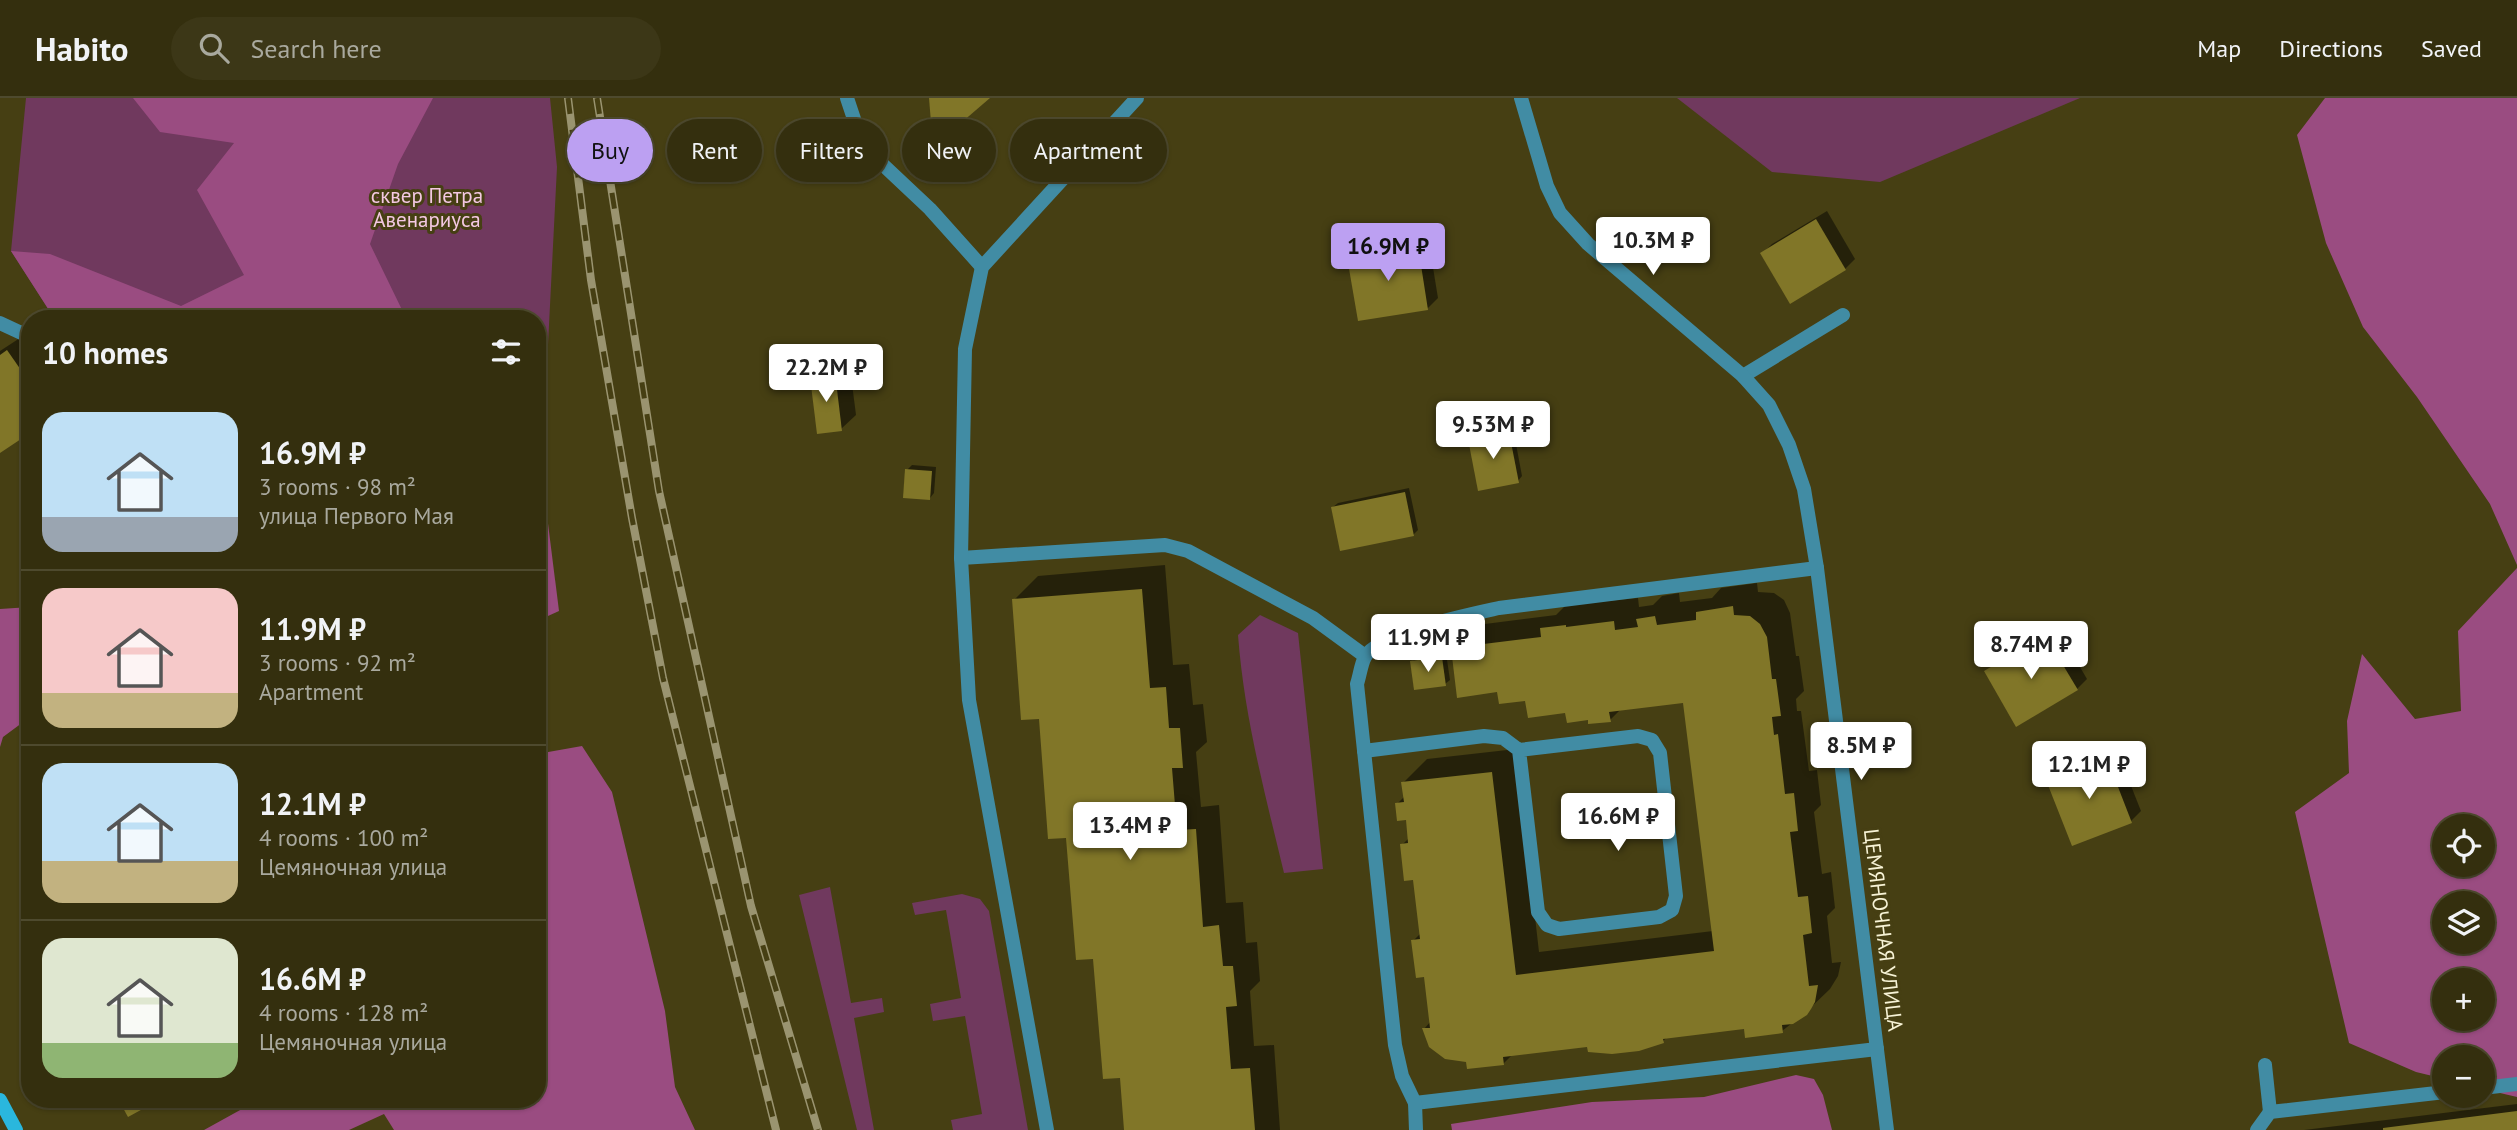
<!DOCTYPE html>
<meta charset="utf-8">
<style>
:root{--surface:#342f0e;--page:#3c3717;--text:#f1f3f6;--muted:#a9a99e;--line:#4e4a2e;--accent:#bca0f2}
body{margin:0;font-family:"PT Sans",sans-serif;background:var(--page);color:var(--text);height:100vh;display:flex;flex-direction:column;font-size:26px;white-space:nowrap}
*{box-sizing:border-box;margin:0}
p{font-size:23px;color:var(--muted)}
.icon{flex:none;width:38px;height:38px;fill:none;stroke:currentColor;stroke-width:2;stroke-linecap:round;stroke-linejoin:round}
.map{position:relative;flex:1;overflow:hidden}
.details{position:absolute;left:21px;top:212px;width:525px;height:798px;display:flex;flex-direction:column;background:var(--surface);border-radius:28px;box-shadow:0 2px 5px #0004,0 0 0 2px var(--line)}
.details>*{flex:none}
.banner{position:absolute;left:567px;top:21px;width:665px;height:63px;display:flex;gap:14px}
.controls{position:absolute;left:2432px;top:716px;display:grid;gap:14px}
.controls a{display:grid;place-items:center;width:63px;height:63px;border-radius:50%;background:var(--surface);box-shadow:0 2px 5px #0004,0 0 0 2px var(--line);font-size:35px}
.price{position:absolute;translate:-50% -60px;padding:0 16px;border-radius:7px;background:#fff;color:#222;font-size:23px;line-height:46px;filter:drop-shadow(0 2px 4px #0008)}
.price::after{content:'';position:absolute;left:50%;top:42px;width:21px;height:16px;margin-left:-10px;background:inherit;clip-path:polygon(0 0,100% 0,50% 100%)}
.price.on{background:var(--accent);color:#111}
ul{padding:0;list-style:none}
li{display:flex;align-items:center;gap:21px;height:175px;padding:0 21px}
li+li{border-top:2px solid var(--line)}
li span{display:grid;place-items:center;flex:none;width:196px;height:140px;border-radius:21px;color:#555}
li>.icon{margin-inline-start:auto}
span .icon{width:84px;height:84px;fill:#fffc;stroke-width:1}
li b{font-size:30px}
h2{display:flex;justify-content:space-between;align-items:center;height:84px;padding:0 21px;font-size:30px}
.tag{padding:0 24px;border-radius:32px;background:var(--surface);box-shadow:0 2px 5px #0004,0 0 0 2px var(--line);font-size:24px;line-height:63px}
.tag.on{background:var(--accent);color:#111}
header{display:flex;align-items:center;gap:42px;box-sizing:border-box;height:98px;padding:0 35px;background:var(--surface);border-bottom:2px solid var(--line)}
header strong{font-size:33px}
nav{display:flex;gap:38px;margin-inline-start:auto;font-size:24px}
.search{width:490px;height:63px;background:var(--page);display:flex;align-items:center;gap:18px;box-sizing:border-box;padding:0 24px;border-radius:38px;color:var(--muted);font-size:26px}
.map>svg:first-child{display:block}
</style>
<header>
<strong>Habito</strong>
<div class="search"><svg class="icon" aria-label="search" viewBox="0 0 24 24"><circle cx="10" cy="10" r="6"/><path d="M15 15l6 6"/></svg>Search here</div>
<nav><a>Map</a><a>Directions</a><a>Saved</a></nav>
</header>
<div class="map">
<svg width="2517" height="1032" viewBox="0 0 2517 1032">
<rect width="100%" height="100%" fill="#463f13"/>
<!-- green -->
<g fill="#70395e">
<path d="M26 0H550L557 69 545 306 537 309V220H54L11 153Z"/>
<path d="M1677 0H2080L1880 84 1772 74Z"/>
<path d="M1260 517 1298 535 1323 771 1284 775C1265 696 1244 618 1238 537Z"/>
<path d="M830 789 851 905 882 900 884 914 854 920 874 1032H857L799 797Z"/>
<path d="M962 796 980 801 989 813 1028 1032H953L951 1022 982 1016 965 918 933 923 930 906 961 900 946 812 915 817 912 805Z"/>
</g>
<!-- forest -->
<g fill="#9a4c81" fill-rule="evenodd">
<path d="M133 0H433L398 66 370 146 406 220H54L11 153 50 156 181 208 244 177 197 92 234 45 160 34Z"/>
<path d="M2325 0H2517V467L2490 406 2417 299 2363 229 2326 145 2297 37Z"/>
<path d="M537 338 559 513 537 523Z"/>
<path d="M2517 470V999L2483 991V959H2445V981L2416 974 2349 945 2295 714 2349 675 2347 623 2362 556 2415 621 2461 613 2458 533ZM2445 728H2483V766H2445ZM2445 805H2483V844H2445ZM2445 882H2483V920H2445Z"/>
<path d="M30 509V619L3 639 0 649V511Z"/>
<path d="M582 648 612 694 665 913 675 989 695 1032H394L384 1016 349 1032H204L260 1001H537V656Z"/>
<path d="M1796 977 1814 981 1823 997 1832 1032H1452L1451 1026 1592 1004 1704 999Z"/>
</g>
<!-- shadow -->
<g fill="#0007">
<path d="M1827 113 1855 161 1845 171 1790 204 1762 156 1772 146Z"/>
<path d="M1428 139 1438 200 1428 210 1349 160 1359 150Z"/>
<path d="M23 238 30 249V333L0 352V253Z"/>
<path d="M849 262 856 317 841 331 812 279 826 265Z"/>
<path d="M1513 330 1522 378 1518 383 1470 342 1475 337Z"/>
<path d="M912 367 936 369 934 395 930 400 907 372Z"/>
<path d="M1409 390 1418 432 1413 437 1333 409 1338 405Z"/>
<path d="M1165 467 1173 567 1189 566 1193 607 1203 606 1207 644 1196 654 1201 709 1219 707 1226 805 1243 804 1246 845 1257 844 1260 883 1250 893 1254 948 1274 947 1280 1032H1126L1122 978 1014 502 1038 478Z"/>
<path d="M1757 485 1758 494 1774 495 1784 502 1790 515 1796 558H1799L1804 593 1796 601 1797 613H1801L1809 673 1817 672 1821 707 1814 714 1822 776 1831 774 1835 810 1827 818 1832 865 1841 864 1838 878 1830 891 1805 915 1782 933 1746 929 1668 938 1663 943 1589 947 1512 957 1503 966 1468 962 1424 931 1431 923 1426 877 1413 843 1421 835 1414 780 1402 747 1410 739 1408 720 1397 706 1405 698 1403 685 1427 661 1516 651 1539 854 1713 833 1685 603 1621 611 1610 622 1589 620 1499 592 1453 551 1477 527 1556 517 1566 507 1638 500 1639 509 1653 507 1662 498 1679 495 1680 504 1712 500 1721 490Z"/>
<path d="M2056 528 2087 581 2077 591 1986 574 1996 564Z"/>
<path d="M1446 555 1450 582 1445 586 1412 564 1417 559Z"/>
<path d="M2116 650 2141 713 2131 723 2048 682 2058 672Z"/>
<path d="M2517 1006V1032H2304Z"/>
</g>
<!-- building -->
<g fill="#817628">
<path d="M929 0H990L933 49Z"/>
<path d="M1816 121 1846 172 1790 206 1760 155Z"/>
<path d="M1418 148 1428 212 1358 223 1347 159Z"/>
<path d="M7 252 30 285V335L0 355V257Z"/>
<path d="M835 275 842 333 817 336 810 279Z"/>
<path d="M1509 334 1519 385 1478 393 1468 341Z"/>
<path d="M905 371 932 373 930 402 903 400Z"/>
<path d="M1405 394 1414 438 1340 453 1331 409Z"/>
<path d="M1142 491 1150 590 1166 589 1169 630H1180L1183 670H1172L1177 732 1196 731 1203 829 1219 827 1223 868H1233L1237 908 1226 909 1231 971 1250 970 1255 1032H1124L1120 980 1103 981 1093 861 1076 862 1066 740 1048 741 1039 621 1021 622 1012 501Z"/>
<path d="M1733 508 1734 517 1750 518 1760 526 1767 539 1772 581H1776L1781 618 1772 619 1774 637 1778 636 1785 696 1794 695 1798 733 1790 734 1798 799 1808 798 1812 835 1803 837 1809 888 1818 887 1815 904 1811 911 1807 917 1793 926 1782 927 1783 935 1745 940 1744 931 1663 941 1664 945 1639 953 1612 956 1588 954 1587 949 1503 959 1504 967 1467 971 1466 964 1445 961 1429 949 1422 930H1430L1424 879 1416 880 1411 842 1420 841 1413 782 1404 783 1400 746 1408 745 1406 722 1397 723 1395 705 1404 704 1401 684 1492 674 1516 877 1714 853 1683 605 1609 614 1611 624 1588 626V622L1567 625 1565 615 1528 620 1525 603 1499 606 1497 594 1457 600 1451 550 1541 539 1540 530 1566 527V529L1614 523 1615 532 1638 529 1636 521 1655 518 1657 527 1696 522V514Z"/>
<path d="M2045 537 2078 592 2016 629 1984 573Z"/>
<path d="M1442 559 1446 588 1414 592 1410 563Z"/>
<path d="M2106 658 2132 725 2072 748 2046 682Z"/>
<path d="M118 1001H161L128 1019Z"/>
<path d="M2517 1013V1032H2383V1030Z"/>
</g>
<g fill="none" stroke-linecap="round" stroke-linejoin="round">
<!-- lane -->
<g stroke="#418ca4" stroke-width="14">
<path d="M847 0 863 48 930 111 982 169"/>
<path d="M0 225 30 239"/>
<path d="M1743 278 1843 217"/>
<path d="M961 460 1165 447 1188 453 1313 520 1365 558"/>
<path d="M1364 653 1484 638 1503 640 1519 652 1538 814 1547 827 1559 831 1659 819 1672 812 1676 798 1660 655 1652 642 1638 638 1519 652"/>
<path d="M2265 967 2270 1014"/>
<path d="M2483 990 2517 986"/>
<path d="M1415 1005 1877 951"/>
<path d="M1047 1032 969 602 961 460 965 251 982 169 1137 0"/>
<path d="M1416 1032 1415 1005 1402 978 1395 947 1357 586C1360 577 1361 566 1365 559 1378 535 1472 516 1499 510L1817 470"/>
<path d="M2257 1032 2270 1014 2445 994"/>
</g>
<!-- street -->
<path stroke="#418ca4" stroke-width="14" d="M1521 0 1547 88 1560 115 1588 146 1743 278 1769 307 1789 347 1804 391 1817 470 1887 1032"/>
<!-- secondary -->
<path stroke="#2ab7dd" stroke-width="14" d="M0 1002 16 1032"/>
<defs>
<g id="rail">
<path d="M568 0 591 182 632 420 663 580 776 1032"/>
<path d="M597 0 659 393 751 808 818 1032"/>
</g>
</defs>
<!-- rail casing -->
<use href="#rail" stroke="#9a9470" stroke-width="8"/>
<!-- rail -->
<use href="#rail" stroke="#463f13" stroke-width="5" stroke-dasharray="16" stroke-linecap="butt"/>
</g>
<g text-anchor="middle" stroke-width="6" stroke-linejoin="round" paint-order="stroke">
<!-- park labels -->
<g font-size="21" fill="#f4c8e3" stroke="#463f13">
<text x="427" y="105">сквер Петра<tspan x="427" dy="24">Авенариуса</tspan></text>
</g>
<!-- street labels -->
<g font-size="21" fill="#f7f3d6" stroke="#463f13">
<text transform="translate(1883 832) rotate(83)" y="7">ЦЕМЯНОЧНАЯ УЛИЦА</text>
</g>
</g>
</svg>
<div class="controls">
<a><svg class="icon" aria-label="locate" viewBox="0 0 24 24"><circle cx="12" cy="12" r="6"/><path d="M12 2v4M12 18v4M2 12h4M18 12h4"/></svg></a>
<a><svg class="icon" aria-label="layers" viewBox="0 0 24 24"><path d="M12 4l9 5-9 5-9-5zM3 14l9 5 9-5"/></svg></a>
<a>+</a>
<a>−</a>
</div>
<b class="price" style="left:1653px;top:179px">10.3M ₽</b>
<b class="price on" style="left:1388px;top:185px">16.9M ₽</b>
<b class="price" style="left:826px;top:306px">22.2M ₽</b>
<b class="price" style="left:1493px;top:363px">9.53M ₽</b>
<b class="price" style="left:1428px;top:576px">11.9M ₽</b>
<b class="price" style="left:2031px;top:583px">8.74M ₽</b>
<b class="price" style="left:1861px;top:684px">8.5M ₽</b>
<b class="price" style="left:2089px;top:703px">12.1M ₽</b>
<b class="price" style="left:1618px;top:755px">16.6M ₽</b>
<b class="price" style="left:1130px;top:764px">13.4M ₽</b>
<div class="banner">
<a class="tag on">Buy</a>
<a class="tag">Rent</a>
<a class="tag">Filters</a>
<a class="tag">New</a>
<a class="tag">Apartment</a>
</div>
<section class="details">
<h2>10 homes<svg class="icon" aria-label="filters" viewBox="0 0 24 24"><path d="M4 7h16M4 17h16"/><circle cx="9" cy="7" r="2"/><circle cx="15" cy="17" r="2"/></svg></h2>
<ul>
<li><span style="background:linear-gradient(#bfe0f5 75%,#9aa5b1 0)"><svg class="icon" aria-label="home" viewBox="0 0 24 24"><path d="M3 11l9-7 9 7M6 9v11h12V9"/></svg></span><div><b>16.9M ₽</b><p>3 rooms · 98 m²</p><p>улица Первого Мая</p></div></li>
<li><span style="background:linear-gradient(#f6c9c9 75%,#c2b280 0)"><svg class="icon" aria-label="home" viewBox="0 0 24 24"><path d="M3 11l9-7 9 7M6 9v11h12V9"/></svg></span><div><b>11.9M ₽</b><p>3 rooms · 92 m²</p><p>Apartment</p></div></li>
<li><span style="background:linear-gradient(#bfe0f5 70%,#c2b280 0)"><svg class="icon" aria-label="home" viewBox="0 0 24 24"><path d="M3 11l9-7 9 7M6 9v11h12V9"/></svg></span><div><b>12.1M ₽</b><p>4 rooms · 100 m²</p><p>Цемяночная улица</p></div></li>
<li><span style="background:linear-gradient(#dfe7d0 75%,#8fb573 0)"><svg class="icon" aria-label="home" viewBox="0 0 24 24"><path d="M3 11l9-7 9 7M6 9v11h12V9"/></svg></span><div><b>16.6M ₽</b><p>4 rooms · 128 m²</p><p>Цемяночная улица</p></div></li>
</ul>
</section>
</div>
